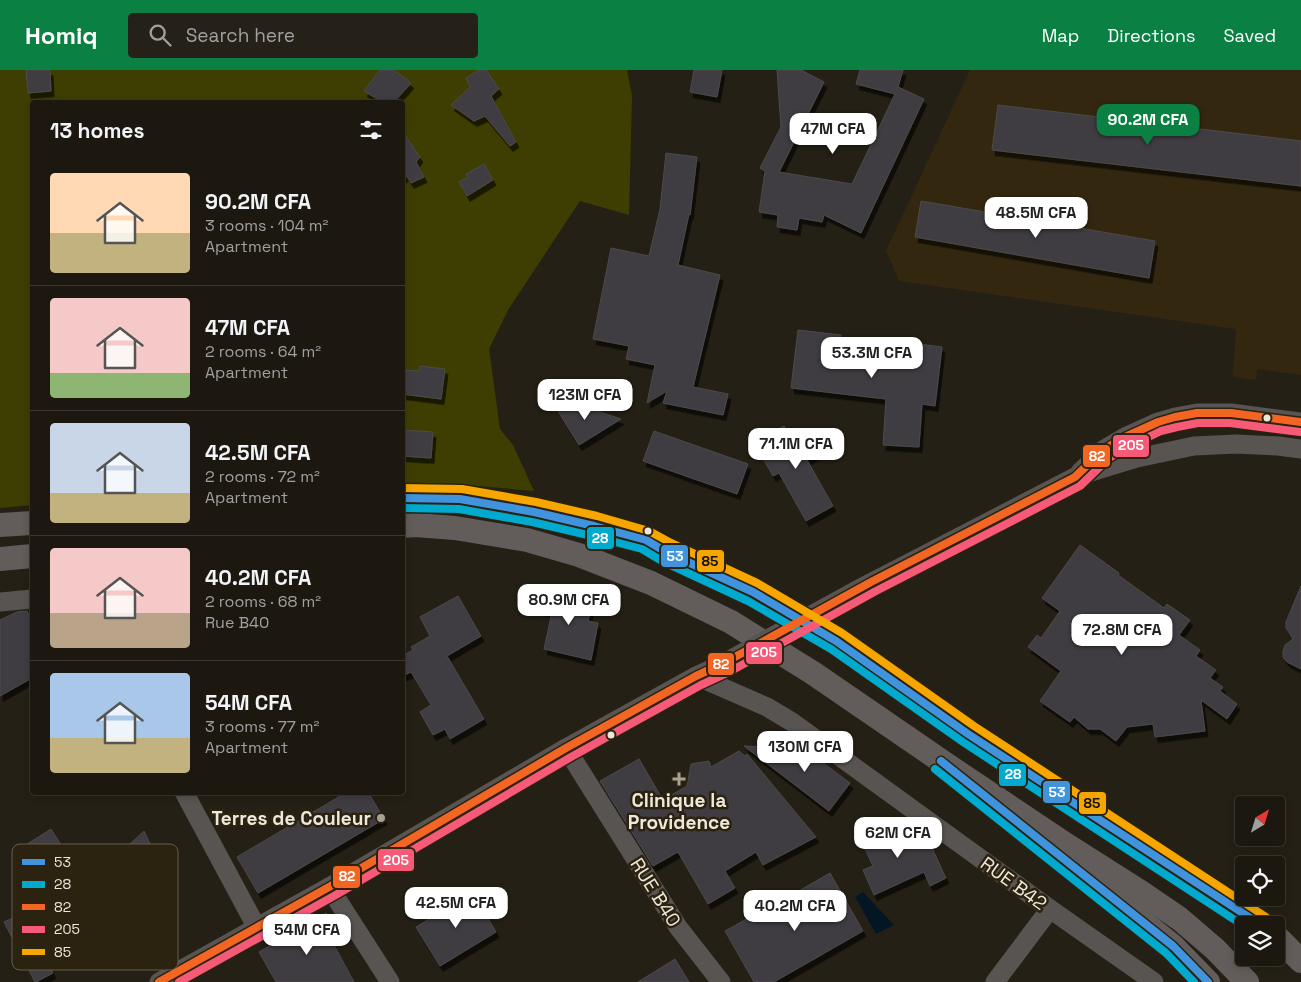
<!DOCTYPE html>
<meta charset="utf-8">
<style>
:root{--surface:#1c1810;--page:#252119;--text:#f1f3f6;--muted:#a0a09f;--line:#3a3730;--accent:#0b8043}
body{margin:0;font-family:"Space Grotesk",sans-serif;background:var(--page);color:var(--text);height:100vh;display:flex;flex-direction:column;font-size:19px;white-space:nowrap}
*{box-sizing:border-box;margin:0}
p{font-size:16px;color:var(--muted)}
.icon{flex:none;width:28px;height:28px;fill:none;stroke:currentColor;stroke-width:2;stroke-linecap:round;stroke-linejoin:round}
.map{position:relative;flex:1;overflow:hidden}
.side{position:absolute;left:30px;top:30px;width:375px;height:695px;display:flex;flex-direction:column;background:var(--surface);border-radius:5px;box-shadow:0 2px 8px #0003,0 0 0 1px var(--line)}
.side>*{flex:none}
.needle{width:32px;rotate:38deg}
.fabs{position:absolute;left:1235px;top:726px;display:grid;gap:10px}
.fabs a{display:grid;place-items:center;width:50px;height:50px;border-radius:5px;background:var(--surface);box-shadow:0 2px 8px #0003,0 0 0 1px var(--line);font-size:25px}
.price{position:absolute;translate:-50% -42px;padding:0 11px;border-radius:10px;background:#fff;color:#222;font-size:16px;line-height:32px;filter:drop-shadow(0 1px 2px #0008)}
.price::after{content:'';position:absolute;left:50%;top:30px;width:15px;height:11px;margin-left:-8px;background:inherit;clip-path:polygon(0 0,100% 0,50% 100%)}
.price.active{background:var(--accent);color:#fff}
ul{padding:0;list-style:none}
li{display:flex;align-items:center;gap:15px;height:125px;padding:0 20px}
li+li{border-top:1px solid var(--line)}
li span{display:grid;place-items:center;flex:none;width:140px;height:100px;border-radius:5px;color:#555}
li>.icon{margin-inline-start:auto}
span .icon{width:60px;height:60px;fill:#fffc;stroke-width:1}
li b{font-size:21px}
h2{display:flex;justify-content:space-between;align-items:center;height:60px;padding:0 20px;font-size:21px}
header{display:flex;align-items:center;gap:30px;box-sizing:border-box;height:70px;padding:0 25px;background:var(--accent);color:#fff}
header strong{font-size:24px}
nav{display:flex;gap:28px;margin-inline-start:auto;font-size:18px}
.search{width:350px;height:45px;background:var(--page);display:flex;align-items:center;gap:12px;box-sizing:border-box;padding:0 18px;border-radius:5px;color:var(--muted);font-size:19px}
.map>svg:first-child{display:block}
</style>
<header>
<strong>Homiq</strong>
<div class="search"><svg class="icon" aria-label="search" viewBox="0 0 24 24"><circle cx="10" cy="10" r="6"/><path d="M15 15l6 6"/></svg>Search here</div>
<nav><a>Map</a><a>Directions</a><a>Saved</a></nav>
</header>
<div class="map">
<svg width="1301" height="912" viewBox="0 0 1301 912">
<defs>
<filter id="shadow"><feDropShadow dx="3" dy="5.5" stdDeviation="0" flood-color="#0009"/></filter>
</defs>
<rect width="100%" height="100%" fill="#252015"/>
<!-- built -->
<path fill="#33280f" d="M970 0H1301V305L1257 299 1256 310 1233 307 1236 259 899 211 886 181Z"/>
<!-- green -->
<path fill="#3e3e03" d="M0 0H627L632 26 629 145 580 131 508 240 489 279 500 359 513 375 534 421 467 415 403 413 402 32H32V435L0 438Z"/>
<!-- water -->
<path fill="#031623" d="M863 822 894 855 876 864 855 827Z"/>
<!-- building -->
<g fill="#403c42" stroke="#4c4a49" filter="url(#shadow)">
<path d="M26 0H50L51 21 28 23Z"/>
<path d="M380 0H394L411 13 394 32H382L364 21Z"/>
<path d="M479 0H486L499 19 491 26 516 72 510 76 485 46 474 51 451 35 470 17 466 8Z"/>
<path d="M694 0H722L717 27 690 22Z"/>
<path d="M777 0H801L824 12 779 102 852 114 895 24 856 14 860 0H903L898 17 924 29 861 163 824 145 822 152 799 148 797 160 777 157 778 145 759 142 765 101 760 98 781 57Z"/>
<path d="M998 35 1301 71V116L992 80Z"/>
<path d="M402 61 420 87 416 92 424 107 411 113 406 105 402 109Z"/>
<path d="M666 83 697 87 690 145 689 144 678 195 720 205 693 317 728 324 723 345 663 333 667 321 647 333 655 295 626 289 629 276 593 269 611 178 649 186 660 139Z"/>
<path d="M484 94 493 110 467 126 459 112 468 107 466 104Z"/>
<path d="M921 131 1155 171 1149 208 915 167Z"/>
<path d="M798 260 841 265 840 276 849 278 910 285 911 273 942 277 935 336 922 334 919 377 883 375 886 329 791 318Z"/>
<path d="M420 296 445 299 441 329 402 324V300L419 301Z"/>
<path d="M568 331 621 349 579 375 556 338Z"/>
<path d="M784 356 789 365 802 358 817 384 807 390 833 436 806 451 779 403 773 406 757 378 766 373 763 367Z"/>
<path d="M402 360 433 362 431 388 402 386Z"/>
<path d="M654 361 748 394 737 424 643 391Z"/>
<path d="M1080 475 1119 503 1118 505 1164 538 1167 534 1190 550 1179 565 1200 580 1196 586 1216 600 1210 608 1223 617 1220 621 1237 634 1227 649 1201 630 1205 661 1155 667 1153 654 1127 657 1116 671 1100 659H1088L1074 647 1070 652 1040 631 1061 601 1028 577 1037 565 1041 568 1060 541 1042 528Z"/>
<path d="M1301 516V599L1287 592 1283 587V581L1285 575 1293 569 1286 558V552Z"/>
<path d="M538 522 592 534 588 551 598 553 591 590 544 579 552 542 535 539Z"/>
<path d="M458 526 481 566 447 586 484 649 450 669 445 659 433 665 420 642 431 635 411 602 402 606V586L413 580 411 577 430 566 420 547Z"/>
<path d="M27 541 32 552V608L0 626V550L17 542Z"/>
<path d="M744 676 805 679 850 713 829 741Z"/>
<path d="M739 681 745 686 747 684 816 767 763 795 756 782 725 801 735 818 708 834 678 782 653 796 600 711 639 689 663 730 687 716 691 694 709 691 711 697Z"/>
<path d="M347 722H368L384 749 258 823 237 787Z"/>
<path d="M889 753 894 764 909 757 917 775 928 769 946 808 930 816 924 802 874 825 863 800 873 796 859 766Z"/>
<path d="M51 759 65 781 35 800 21 778Z"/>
<path d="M144 761 165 805 148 822 117 786Z"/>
<path d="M830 803 863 861 774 912H754L725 861 761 841 768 853 796 837 790 826Z"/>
<path d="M473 823 496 862 440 896 416 857Z"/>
<path d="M32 840 54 881 44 885 53 903 36 912H35L4 852Z"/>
<path d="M326 843 334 857 327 862 354 912H276L259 882Z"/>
<path d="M675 889 689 912H638Z"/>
</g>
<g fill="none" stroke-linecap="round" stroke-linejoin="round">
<!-- minor -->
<g stroke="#585452" stroke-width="19">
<path d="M1080 402 1103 380 1125 367 1158 352 1175 347 1197 343H1231L1301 352"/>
<path d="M855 521 1075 407 1137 388 1194 376 1236 374 1278 376 1301 379"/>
<path d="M0 532 32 529"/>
<path d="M696 606 767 637 792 652 1050 839 1154 912"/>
<path d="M566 678 678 857 721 912"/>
<path d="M184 722 257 858"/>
<path d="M329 817 390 912"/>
<path d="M159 912 329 817 566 678 696 606 724 593"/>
<path d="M995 912 1050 839"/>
</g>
<!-- major -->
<g stroke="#625c5b" stroke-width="24">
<path d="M402 428 460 429 534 442 594 456 646 470 666 482 753 522 836 571 968 664 1261 855"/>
<path d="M0 455 32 453"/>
<path d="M402 456 415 455 455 458 527 470 579 485 651 513 731 552 813 603 947 695 1068 776 1142 823 1180 849 1215 879 1247 912"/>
<path d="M0 489 32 486"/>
<path d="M1062 787 1173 876 1208 912"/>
<path d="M1276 866 1301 891"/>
</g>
<!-- minor-bridge -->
<path stroke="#585452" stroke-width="19" d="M724 593 855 521"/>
<defs>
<g id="bus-1">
<path d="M402 428 460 429 534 442 594 456 646 470 666 482 753 522 836 571 968 664 1261 855"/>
<path d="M941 691 1173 876 1208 912"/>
</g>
<g id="bus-2">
<path d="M402 438 459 439 532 452 592 466 642 479 662 491 748 531 831 579 963 672 1244 856"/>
<path d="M935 699 1166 883 1194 912"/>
</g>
<path id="bus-3" d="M159 912 329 817 566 678 696 606 724 593 871 512 1075 407 1103 380 1125 367 1158 352 1175 347 1197 343H1231L1301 352"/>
<path id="bus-4" d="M179 912 334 826 571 687 701 615 729 602 876 521 1080 416 1109 388 1130 376 1161 361 1177 357 1198 353H1230L1300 362"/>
<path id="bus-5" d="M402 418 462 419 536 432 597 446 649 461 671 473 757 513 842 563 974 656 1266 847"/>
</defs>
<!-- bus-1 casing -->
<use href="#bus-1" stroke="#2b220f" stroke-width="11"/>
<!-- bus-2 casing -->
<use href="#bus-2" stroke="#2b220f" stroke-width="11"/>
<!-- bus-3 casing -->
<use href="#bus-3" stroke="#2b220f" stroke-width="11"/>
<!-- bus-4 casing -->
<use href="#bus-4" stroke="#2b220f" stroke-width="11"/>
<!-- bus-5 casing -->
<use href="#bus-5" stroke="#2b220f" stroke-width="11"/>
<!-- bus-1 -->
<use href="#bus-1" stroke="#4094de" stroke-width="8"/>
<!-- bus-2 -->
<use href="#bus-2" stroke="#00a9ce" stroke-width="8"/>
<!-- bus-3 -->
<use href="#bus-3" stroke="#f26522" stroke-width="8"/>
<!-- bus-4 -->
<use href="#bus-4" stroke="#f75a77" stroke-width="8"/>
<!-- bus-5 -->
<use href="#bus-5" stroke="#f7a600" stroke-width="8"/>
</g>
<!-- markers -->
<g fill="#eee8dc" stroke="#2b220f" stroke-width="2">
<circle cx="1267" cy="348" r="4.5"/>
<circle cx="648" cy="461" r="4.5"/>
<circle cx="611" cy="665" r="4.5"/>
</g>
<g fill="#a8a296" stroke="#2b220f" stroke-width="2">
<path d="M676.5 701.5h5v5h5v5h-5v5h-5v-5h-5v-5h5z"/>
<circle cx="381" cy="748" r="5"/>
</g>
<g text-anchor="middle" stroke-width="5" stroke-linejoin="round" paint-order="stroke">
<!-- poi labels -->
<g font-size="19" font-weight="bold" fill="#eee8dc" stroke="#2b220f">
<text x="679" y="737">Clinique la<tspan x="679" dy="22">Providence</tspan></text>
<text x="371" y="755" text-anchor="end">Terres de Couleur</text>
</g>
<!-- street labels -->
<g font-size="19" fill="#eee8dc" stroke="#2b220f">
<text transform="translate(1014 813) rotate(36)" y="7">RUE B42</text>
<text transform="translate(656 822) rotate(58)" y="7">RUE B40</text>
</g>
</g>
<!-- legend -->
<rect x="12" y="774" width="166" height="126" rx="8" fill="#2b220f" stroke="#665d4c" stroke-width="1"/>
<rect x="22" y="789" width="23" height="6" fill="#4094de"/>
<rect x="22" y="811" width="23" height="7" fill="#00a9ce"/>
<rect x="22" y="834" width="23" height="6" fill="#f26522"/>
<rect x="22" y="856" width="23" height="7" fill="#f75a77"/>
<rect x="22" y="879" width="23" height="6" fill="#f7a600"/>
<g font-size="14" fill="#eee8dc">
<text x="54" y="797">53</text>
<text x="54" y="819">28</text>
<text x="54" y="842">82</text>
<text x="54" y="864">205</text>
<text x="54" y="887">85</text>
</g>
<g stroke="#2b220f" stroke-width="2">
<rect x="1112" y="364" width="38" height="24" rx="5" fill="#f75a77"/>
<rect x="1082" y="374" width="29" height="24" rx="5" fill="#f26522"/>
<rect x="586" y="456" width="29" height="24" rx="5" fill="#00a9ce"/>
<rect x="660" y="474" width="29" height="24" rx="5" fill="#4094de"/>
<rect x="696" y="479" width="29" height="24" rx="5" fill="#f7a600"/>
<rect x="745" y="571" width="38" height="24" rx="5" fill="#f75a77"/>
<rect x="707" y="582" width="28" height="24" rx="5" fill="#f26522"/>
<rect x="998" y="693" width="29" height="24" rx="5" fill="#00a9ce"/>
<rect x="1042" y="710" width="29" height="24" rx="5" fill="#4094de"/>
<rect x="1078" y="721" width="29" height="24" rx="5" fill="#f7a600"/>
<rect x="377" y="778" width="38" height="24" rx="5" fill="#f75a77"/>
<rect x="332" y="795" width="29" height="24" rx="5" fill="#f26522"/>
</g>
<g font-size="14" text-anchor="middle" font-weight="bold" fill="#fff">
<text x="1131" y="380">205</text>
<text x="1097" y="391">82</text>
<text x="600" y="473">28</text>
<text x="675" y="491">53</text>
<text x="764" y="587">205</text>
<text x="721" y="599">82</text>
<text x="1013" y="709">28</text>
<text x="1057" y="727">53</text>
<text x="396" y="795">205</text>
<text x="347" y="811">82</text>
</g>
<g font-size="14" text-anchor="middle" font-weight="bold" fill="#111">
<text x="710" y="496">85</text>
<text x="1092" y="738">85</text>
</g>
</svg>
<div class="fabs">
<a><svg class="needle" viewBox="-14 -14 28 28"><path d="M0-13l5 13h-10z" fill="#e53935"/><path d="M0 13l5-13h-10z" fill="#a0a09f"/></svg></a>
<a><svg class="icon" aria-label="locate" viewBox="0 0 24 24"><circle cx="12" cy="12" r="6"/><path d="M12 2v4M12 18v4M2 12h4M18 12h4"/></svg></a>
<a><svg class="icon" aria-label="layers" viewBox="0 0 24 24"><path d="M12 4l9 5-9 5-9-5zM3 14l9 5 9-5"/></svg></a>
</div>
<b class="price active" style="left:1148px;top:76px">90.2M CFA</b>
<b class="price" style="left:833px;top:85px">47M CFA</b>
<b class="price" style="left:1036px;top:169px">48.5M CFA</b>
<b class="price" style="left:872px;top:309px">53.3M CFA</b>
<b class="price" style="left:585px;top:351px">123M CFA</b>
<b class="price" style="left:796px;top:400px">71.1M CFA</b>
<b class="price" style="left:569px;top:556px">80.9M CFA</b>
<b class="price" style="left:1122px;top:586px">72.8M CFA</b>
<b class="price" style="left:805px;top:703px">130M CFA</b>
<b class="price" style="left:898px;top:789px">62M CFA</b>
<b class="price" style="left:456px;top:859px">42.5M CFA</b>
<b class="price" style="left:795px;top:862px">40.2M CFA</b>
<b class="price" style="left:307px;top:886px">54M CFA</b>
<section class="side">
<h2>13 homes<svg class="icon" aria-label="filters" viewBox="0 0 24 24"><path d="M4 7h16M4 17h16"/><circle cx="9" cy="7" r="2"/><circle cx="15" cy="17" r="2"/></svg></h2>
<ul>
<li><span style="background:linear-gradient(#ffd9b3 60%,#c2b280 0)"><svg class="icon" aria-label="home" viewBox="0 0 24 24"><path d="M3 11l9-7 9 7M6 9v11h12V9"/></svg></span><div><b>90.2M CFA</b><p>3 rooms · 104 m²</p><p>Apartment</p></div></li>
<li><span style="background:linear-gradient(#f6c9c9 75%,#8fb573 0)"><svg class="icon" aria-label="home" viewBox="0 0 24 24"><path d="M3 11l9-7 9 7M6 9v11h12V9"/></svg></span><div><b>47M CFA</b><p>2 rooms · 64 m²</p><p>Apartment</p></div></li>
<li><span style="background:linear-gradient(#c9d6e8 70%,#c2b280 0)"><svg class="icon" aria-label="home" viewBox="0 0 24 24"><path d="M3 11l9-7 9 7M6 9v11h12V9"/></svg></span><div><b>42.5M CFA</b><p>2 rooms · 72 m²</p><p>Apartment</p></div></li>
<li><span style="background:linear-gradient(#f6c9c9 65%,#b9a48a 0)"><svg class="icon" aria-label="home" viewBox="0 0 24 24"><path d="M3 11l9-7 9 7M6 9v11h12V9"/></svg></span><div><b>40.2M CFA</b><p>2 rooms · 68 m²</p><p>Rue B40</p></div></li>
<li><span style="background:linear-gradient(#a9c7e8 65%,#c2b280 0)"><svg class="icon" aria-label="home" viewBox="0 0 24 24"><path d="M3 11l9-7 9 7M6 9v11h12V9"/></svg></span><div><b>54M CFA</b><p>3 rooms · 77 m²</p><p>Apartment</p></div></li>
</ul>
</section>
</div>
